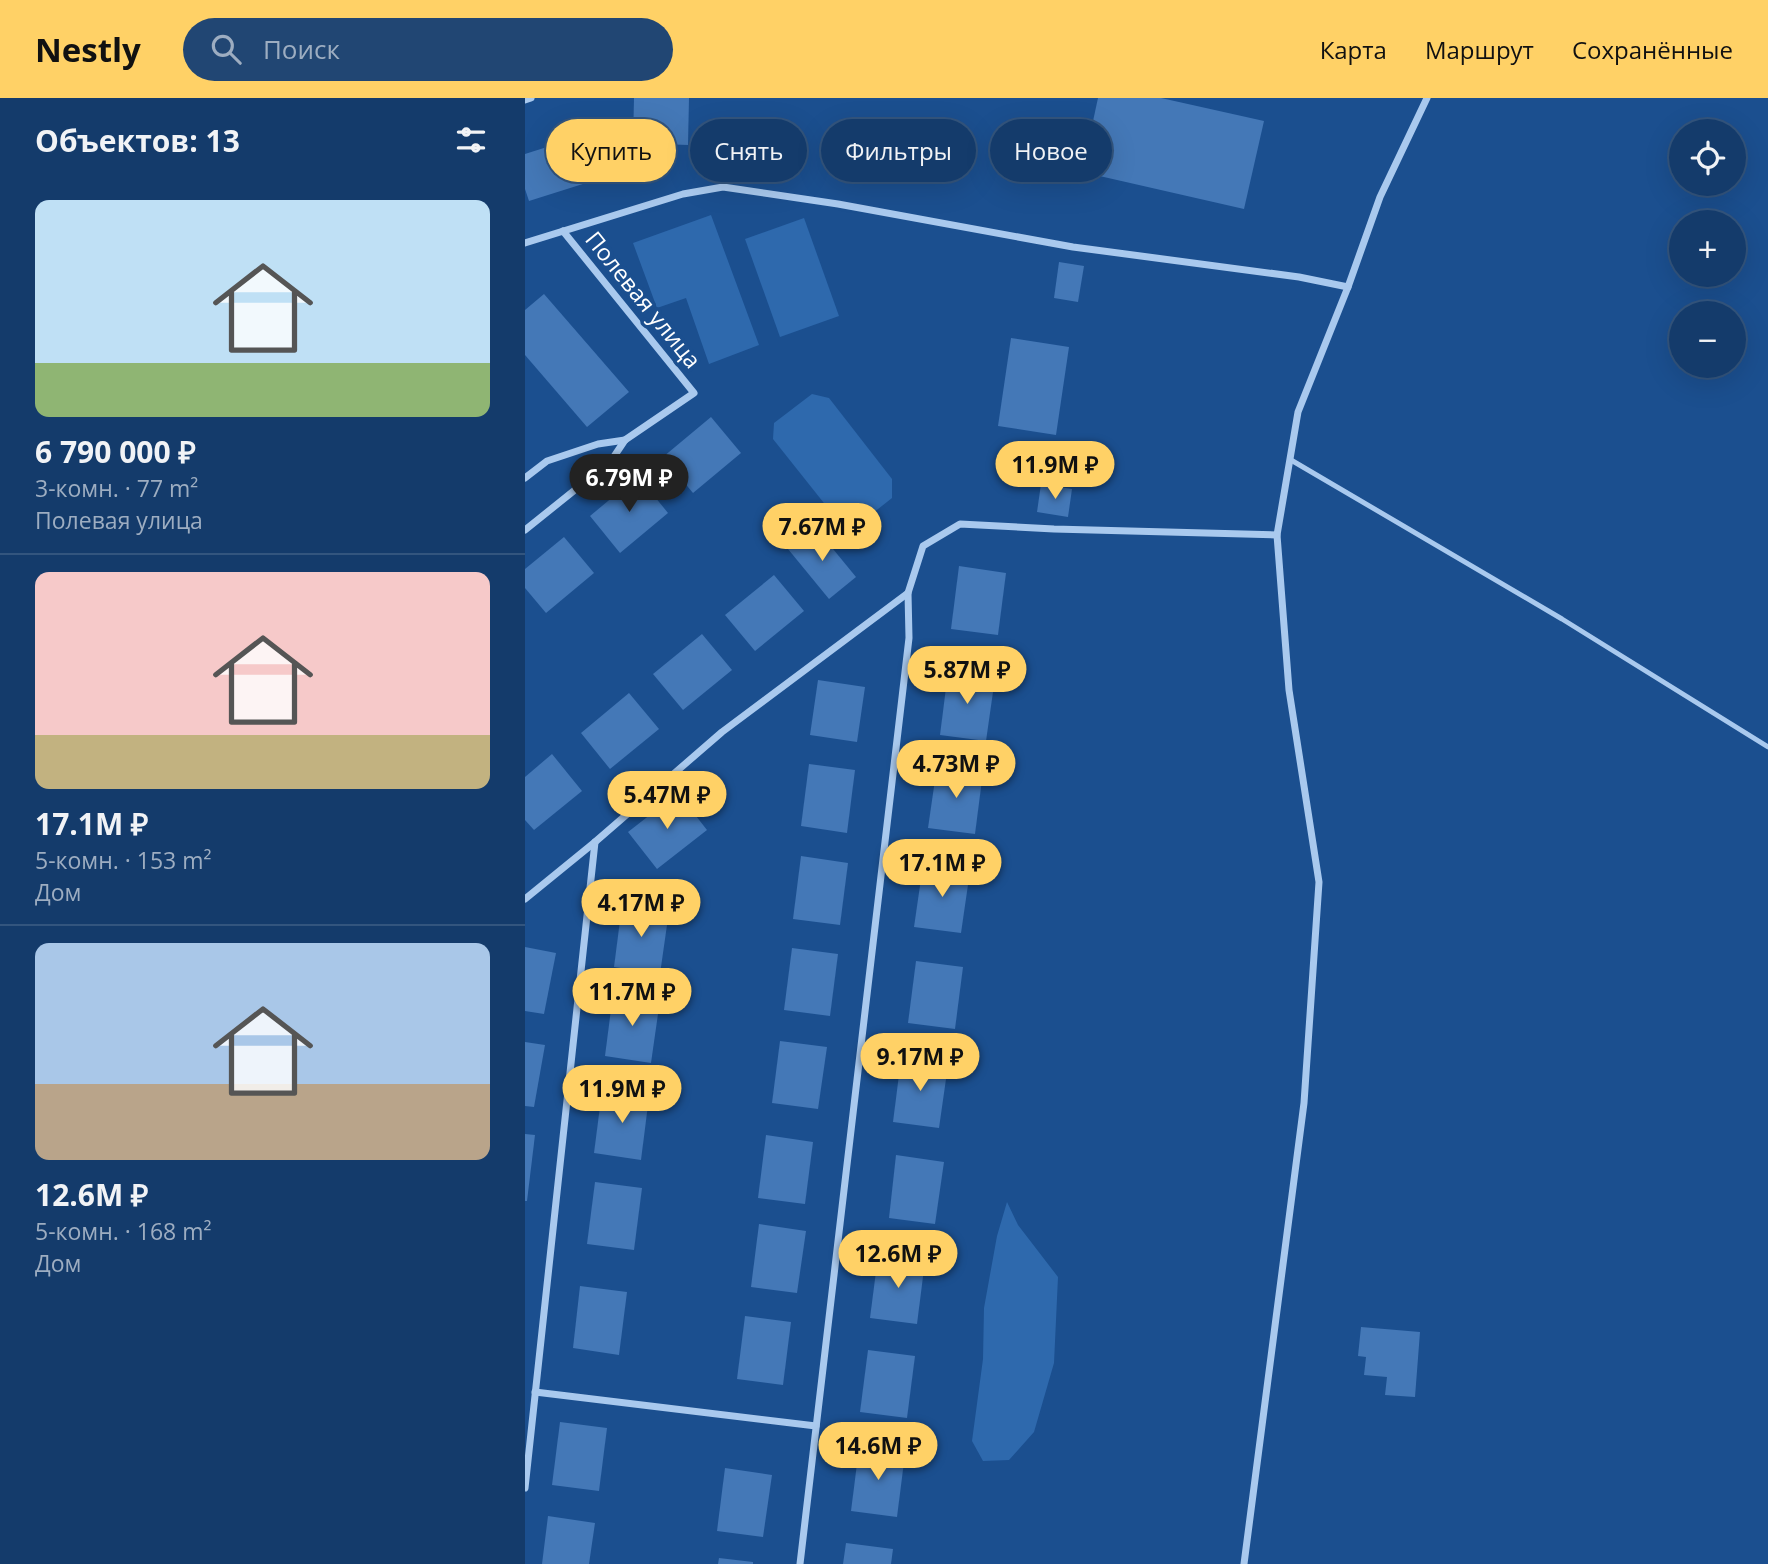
<!DOCTYPE html>
<html lang="ru">
<meta charset="utf-8">
<style>
:root{--surface:#143b6b;--page:#214673;--text:#f1f3f6;--muted:#9dadc1;--line:#33557e;--accent:#ffd166}
body{margin:0;font-family:"Open Sans",sans-serif;background:var(--page);color:var(--text);height:100vh;display:flex;flex-direction:column;font-size:26px;white-space:nowrap}
*{box-sizing:border-box;margin:0}
p{font-size:23px;color:var(--muted)}
.icon{flex:none;width:38px;height:38px;fill:none;stroke:currentColor;stroke-width:2;stroke-linecap:round;stroke-linejoin:round}
.map{position:relative;flex:1;overflow:hidden}
.panel{display:flex;flex-direction:column;background:var(--surface);width:525px}
.panel>*{flex:none}
.hud{position:absolute;left:21px;top:21px;width:665px;height:63px;display:flex;gap:14px}
.controls{position:absolute;left:1144px;top:21px;display:grid;gap:14px}
.controls a{display:grid;place-items:center;width:77px;height:77px;border-radius:50%;background:var(--surface);box-shadow:0 7px 28px #0002,0 0 0 2px var(--line);font-size:35px}
.price{position:absolute;translate:-50% -60px;padding:0 16px;border-radius:24px;background:var(--accent);color:#111;font-size:23px;line-height:46px;filter:drop-shadow(0 2px 4px #0008)}
.price::after{content:'';position:absolute;left:50%;top:42px;width:21px;height:16px;margin-left:-10px;background:inherit;clip-path:polygon(0 0,100% 0,50% 100%)}
.price.active{background:#222;color:#fff}
ul{padding:0;list-style:none}
li{display:grid;align-content:center;gap:14px;height:371px;padding:0 35px}
li+li{border-top:2px solid var(--line)}
li span{display:grid;place-items:center;height:217px;border-radius:14px;color:#555}
li>.icon{margin-inline-start:auto}
span .icon{width:126px;height:126px;fill:#fffc;stroke-width:1}
li b{font-size:30px}
h2{display:flex;justify-content:space-between;align-items:center;height:84px;padding:0 35px;font-size:30px}
.pill{padding:0 24px;border-radius:32px;background:var(--surface);box-shadow:0 7px 28px #0002,0 0 0 2px var(--line);font-size:24px;line-height:63px}
.pill.active{background:var(--accent);color:#111}
header{display:flex;align-items:center;gap:42px;box-sizing:border-box;height:98px;padding:0 35px;background:var(--accent);color:#111}
header strong{font-size:33px}
nav{display:flex;gap:38px;margin-inline-start:auto;font-size:24px}
.search{width:490px;height:63px;background:var(--page);display:flex;align-items:center;gap:18px;box-sizing:border-box;padding:0 24px;border-radius:38px;color:var(--muted);font-size:26px}
main{display:flex;flex:1;min-height:0}
.map>svg:first-child{display:block}
</style>
<header>
<strong>Nestly</strong>
<div class="search"><svg class="icon" aria-label="search" viewBox="0 0 24 24"><circle cx="10" cy="10" r="6"/><path d="M15 15l6 6"/></svg>Поиск</div>
<nav><a>Карта</a><a>Маршрут</a><a>Сохранённые</a></nav>
</header>
<main>
<section class="panel">
<h2>Объектов: 13<svg class="icon" aria-label="filters" viewBox="0 0 24 24"><path d="M4 7h16M4 17h16"/><circle cx="9" cy="7" r="2"/><circle cx="15" cy="17" r="2"/></svg></h2>
<ul>
<li><span style="background:linear-gradient(#bfe0f5 75%,#8fb573 0)"><svg class="icon" aria-label="home" viewBox="0 0 24 24"><path d="M3 11l9-7 9 7M6 9v11h12V9"/></svg></span><div><b>6 790 000 ₽</b><p>3-комн. · 77 m²</p><p>Полевая улица</p></div></li>
<li><span style="background:linear-gradient(#f6c9c9 75%,#c2b280 0)"><svg class="icon" aria-label="home" viewBox="0 0 24 24"><path d="M3 11l9-7 9 7M6 9v11h12V9"/></svg></span><div><b>17.1M ₽</b><p>5-комн. · 153 m²</p><p>Дом</p></div></li>
<li><span style="background:linear-gradient(#a9c7e8 65%,#b9a48a 0)"><svg class="icon" aria-label="home" viewBox="0 0 24 24"><path d="M3 11l9-7 9 7M6 9v11h12V9"/></svg></span><div><b>12.6M ₽</b><p>5-комн. · 168 m²</p><p>Дом</p></div></li>
</ul>
</section>
<div class="map">
<svg width="1243" height="1466" viewBox="0 0 1243 1466">
<rect width="100%" height="100%" fill="#1b4f8f"/>
<!-- green -->
<g fill="#2e69ad">
<path d="M186 117 234 247 184 266 161 200 132 210 108 145Z"/>
<path d="M279 120 314 218 255 239 220 141Z"/>
<path d="M287 296 304 300 367 381V400L329 430 314 424 248 341 249 325Z"/>
<path d="M482 1104 493 1127 533 1179 529 1265 509 1334 484 1362 458 1363 447 1343 458 1261 459 1210 472 1138Z"/>
</g>
<!-- building -->
<g fill="#4478b7">
<path d="M109 0H164L163 47 108 45Z"/>
<path d="M573 0H636L739 23 719 111 557 74Z"/>
<path d="M47 41 61 85 4 103 0 91V56Z"/>
<path d="M534 164 559 168 553 204 529 200Z"/>
<path d="M19 196 104 294 62 329 0 257V212Z"/>
<path d="M486 240 544 249 531 337 473 328Z"/>
<path d="M186 319 216 355 168 395 138 359Z"/>
<path d="M113 378 143 415 95 455 65 418Z"/>
<path d="M516 386 547 391 543 419 512 414Z"/>
<path d="M290 429 331 479 304 501 263 451Z"/>
<path d="M39 439 69 475 21 515 0 490V471Z"/>
<path d="M434 468 481 475 473 537 426 531Z"/>
<path d="M249 477 279 513 230 553 200 517Z"/>
<path d="M177 536 207 572 158 612 128 576Z"/>
<path d="M423 574 470 580 461 643 415 637Z"/>
<path d="M293 582 340 589 332 644 285 637Z"/>
<path d="M104 595 134 631 85 671 56 635Z"/>
<path d="M27 656 57 693 9 732 0 722V679Z"/>
<path d="M284 666 330 672 322 735 276 728Z"/>
<path d="M412 668 458 674 450 736 403 730Z"/>
<path d="M153 695 182 732 132 771 103 734Z"/>
<path d="M276 758 323 765 315 827 268 821Z"/>
<path d="M398 767 445 773 436 835 389 829Z"/>
<path d="M97 807 144 813 135 876 89 869Z"/>
<path d="M0 849 31 855 19 916 0 913Z"/>
<path d="M267 850 313 856 305 918 259 912Z"/>
<path d="M391 863 438 869 430 931 383 925Z"/>
<path d="M88 896 135 902 126 965 80 958Z"/>
<path d="M255 943 302 949 293 1011 247 1005Z"/>
<path d="M0 944 20 947 9 1009 0 1008Z"/>
<path d="M376 961 423 967 414 1030 368 1024Z"/>
<path d="M77 993 124 999 116 1062 69 1055Z"/>
<path d="M0 1036 10 1037 2 1103H0Z"/>
<path d="M241 1037 288 1044 280 1106 233 1100Z"/>
<path d="M371 1057 419 1064 410 1126 364 1120Z"/>
<path d="M70 1084 117 1090 109 1152 62 1146Z"/>
<path d="M234 1126 281 1133 272 1195 226 1189Z"/>
<path d="M353 1158 400 1163 392 1226 345 1220Z"/>
<path d="M55 1188 102 1194 94 1257 48 1250Z"/>
<path d="M220 1218 266 1224 258 1287 212 1281Z"/>
<path d="M836 1229 895 1234 890 1299 860 1297 862 1279 839 1277 841 1259 833 1258Z"/>
<path d="M343 1252 390 1258 382 1320 335 1314Z"/>
<path d="M35 1324 82 1330 74 1393 27 1387Z"/>
<path d="M334 1350 380 1356 372 1419 326 1413Z"/>
<path d="M200 1370 247 1377 238 1439 192 1433Z"/>
<path d="M23 1418 70 1425 64 1466H17Z"/>
<path d="M321 1445 368 1451 366 1466H318Z"/>
<path d="M194 1460 228 1464V1466H193Z"/>
</g>
<g fill="none" stroke-linecap="round" stroke-linejoin="round">
<!-- lane -->
<path stroke="#a9c9ee" stroke-width="5" d="M766 362 1037 521 1243 649"/>
<!-- street -->
<g stroke="#a9c9ee" stroke-width="7">
<path d="M0 2 6 0"/>
<path d="M0 145 158 96 198 89 313 106 548 149 774 179 823 189"/>
<path d="M0 380 22 363 73 346 100 342"/>
<path d="M0 432 86 363 100 342 169 295 38 133"/>
<path d="M0 801 70 744 197 634 383 495 398 448 435 426 529 431 752 437"/>
<path d="M10 1294 291 1328"/>
<path d="M0 1390 70 744"/>
<path d="M275 1466 384 540 383 495"/>
<path d="M719 1466 779 1005 794 784 764 592 752 437 773 314 823 189 855 99 902 0"/>
</g>
</g>
<g text-anchor="middle" stroke-width="7" stroke-linejoin="round" paint-order="stroke">
<!-- street labels -->
<g font-size="23" fill="#fff" stroke="#1b4f8f">
<text transform="translate(118 202) rotate(51)" y="8">Полевая улица</text>
</g>
</g>
</svg>
<div class="controls">
<a><svg class="icon" aria-label="locate" viewBox="0 0 24 24"><circle cx="12" cy="12" r="6"/><path d="M12 2v4M12 18v4M2 12h4M18 12h4"/></svg></a>
<a>+</a>
<a>−</a>
</div>
<b class="price" style="left:530px;top:403px">11.9M ₽</b>
<b class="price active" style="left:104px;top:416px">6.79M ₽</b>
<b class="price" style="left:297px;top:465px">7.67M ₽</b>
<b class="price" style="left:442px;top:608px">5.87M ₽</b>
<b class="price" style="left:431px;top:702px">4.73M ₽</b>
<b class="price" style="left:142px;top:733px">5.47M ₽</b>
<b class="price" style="left:417px;top:801px">17.1M ₽</b>
<b class="price" style="left:116px;top:841px">4.17M ₽</b>
<b class="price" style="left:107px;top:930px">11.7M ₽</b>
<b class="price" style="left:395px;top:995px">9.17M ₽</b>
<b class="price" style="left:97px;top:1027px">11.9M ₽</b>
<b class="price" style="left:373px;top:1192px">12.6M ₽</b>
<b class="price" style="left:353px;top:1384px">14.6M ₽</b>
<div class="hud">
<a class="pill active">Купить</a>
<a class="pill">Снять</a>
<a class="pill">Фильтры</a>
<a class="pill">Новое</a>
</div>
</div>
</main>
